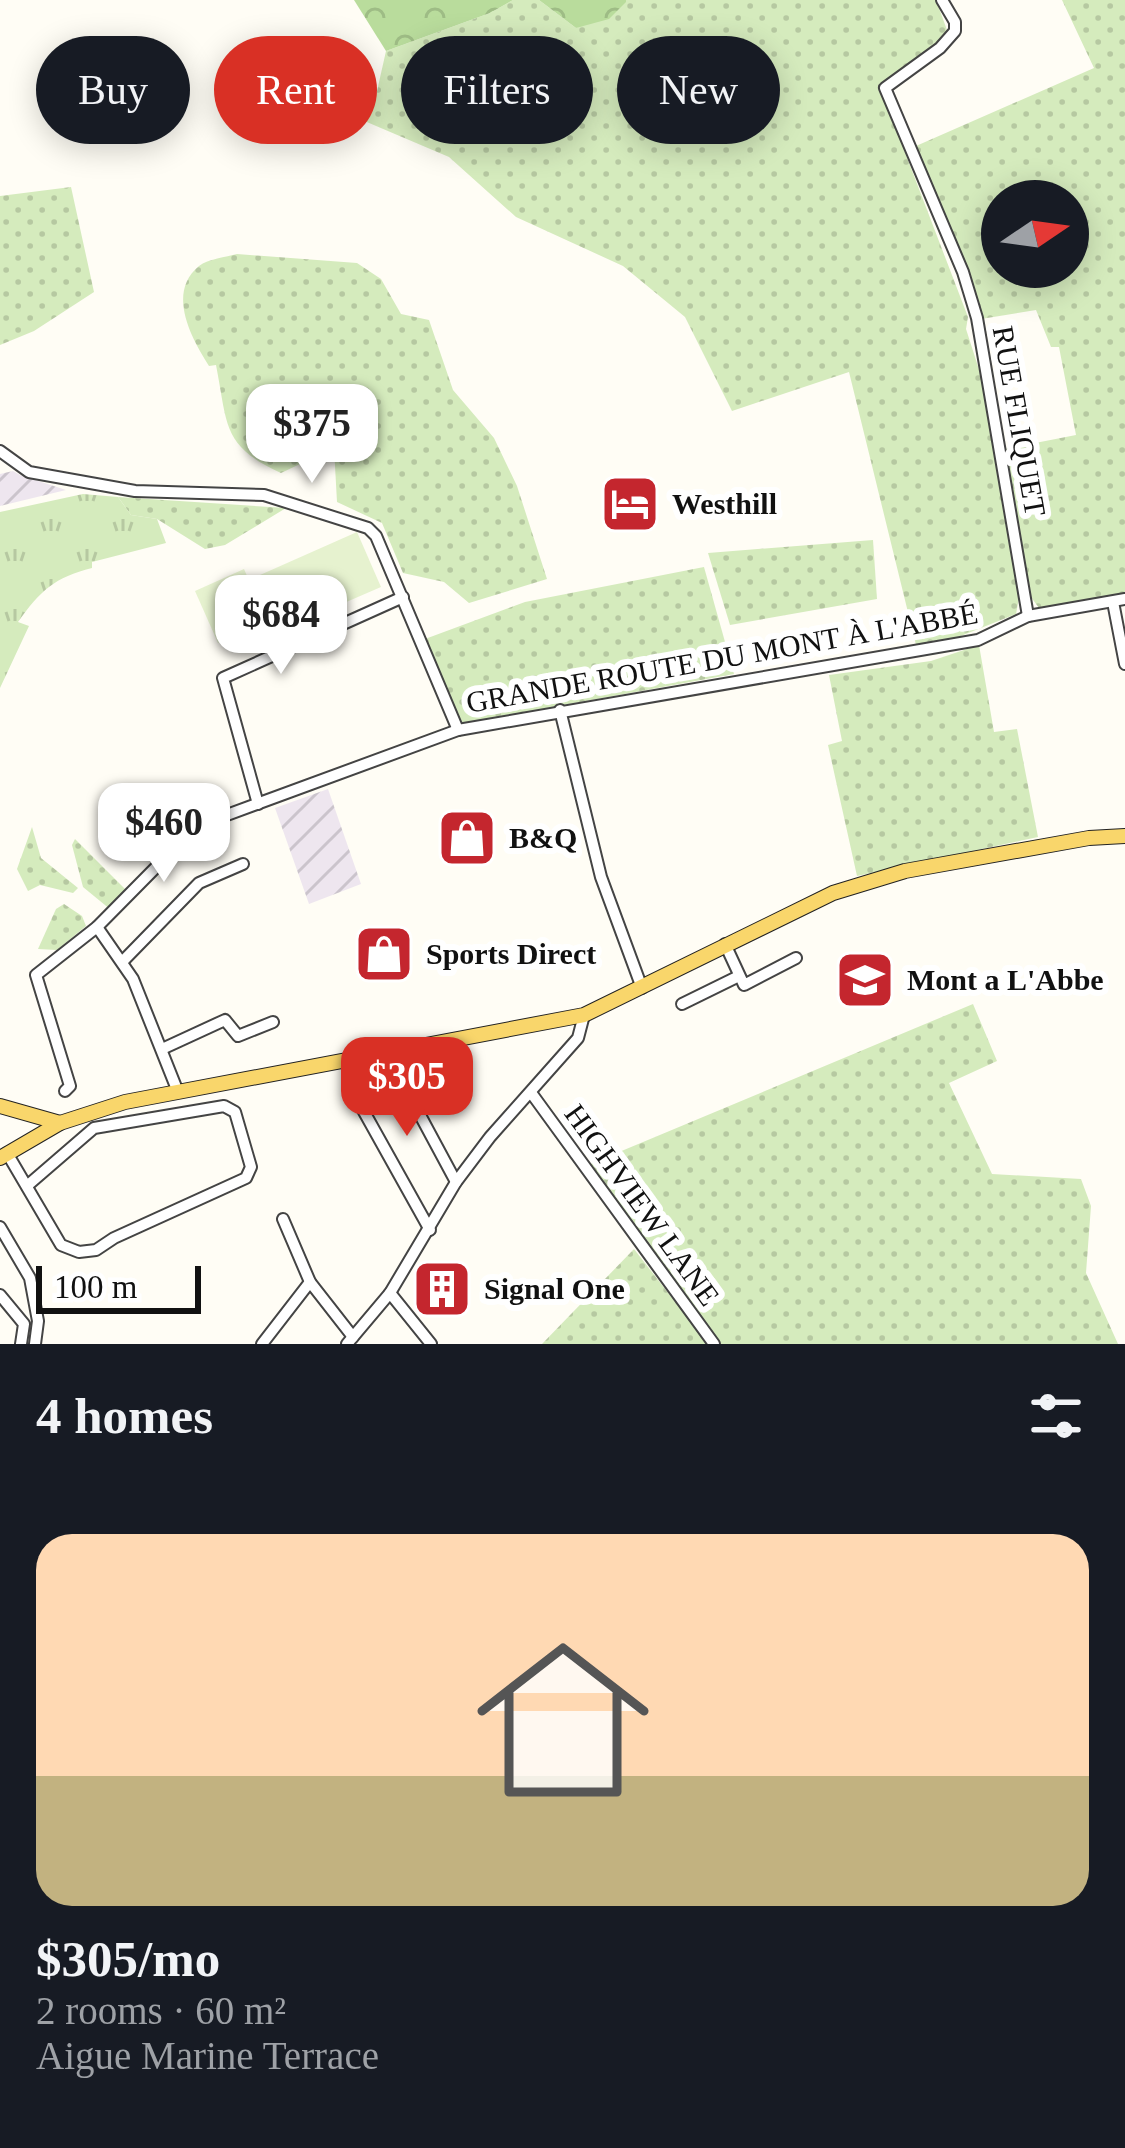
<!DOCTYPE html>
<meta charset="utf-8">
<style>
:root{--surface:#171b24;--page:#20242c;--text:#f1f3f6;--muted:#9ea1a6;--line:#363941;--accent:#d93025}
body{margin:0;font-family:"Times New Roman",serif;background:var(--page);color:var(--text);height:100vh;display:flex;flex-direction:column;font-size:45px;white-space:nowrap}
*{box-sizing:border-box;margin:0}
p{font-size:39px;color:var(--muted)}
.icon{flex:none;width:66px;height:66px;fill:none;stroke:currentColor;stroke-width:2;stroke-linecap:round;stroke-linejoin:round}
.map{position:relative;height:1344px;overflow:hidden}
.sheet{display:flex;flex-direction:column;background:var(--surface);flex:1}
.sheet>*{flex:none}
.hud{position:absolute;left:36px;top:36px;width:1053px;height:108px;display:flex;gap:24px}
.needle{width:78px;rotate:77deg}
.controls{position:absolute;left:981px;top:180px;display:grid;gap:24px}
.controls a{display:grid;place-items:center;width:108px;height:108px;border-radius:50%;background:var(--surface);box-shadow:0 6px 30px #0003;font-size:60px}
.scale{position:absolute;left:36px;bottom:30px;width:165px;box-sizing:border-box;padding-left:12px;border:6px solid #111;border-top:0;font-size:33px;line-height:42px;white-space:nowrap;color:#111;-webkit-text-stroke:9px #fff;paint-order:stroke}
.price{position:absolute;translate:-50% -102px;padding:0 27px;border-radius:24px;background:#fff;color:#222;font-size:39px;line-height:78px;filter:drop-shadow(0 3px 6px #0008)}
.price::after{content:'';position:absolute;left:50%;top:72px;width:36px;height:27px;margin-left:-18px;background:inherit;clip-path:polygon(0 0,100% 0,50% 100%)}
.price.on{background:var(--accent);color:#fff}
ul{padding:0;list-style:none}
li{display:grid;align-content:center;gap:24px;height:636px;padding:0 36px}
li+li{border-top:3px solid var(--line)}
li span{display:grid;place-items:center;height:372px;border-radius:36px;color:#555}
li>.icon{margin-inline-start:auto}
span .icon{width:216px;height:216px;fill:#fffc;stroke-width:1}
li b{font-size:51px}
h2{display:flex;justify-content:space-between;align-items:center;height:144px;padding:0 36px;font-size:51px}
.tag{padding:0 42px;border-radius:54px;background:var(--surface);box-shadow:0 6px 30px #0003;font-size:42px;line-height:108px}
.tag.on{background:var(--accent);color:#fff}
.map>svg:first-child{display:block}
</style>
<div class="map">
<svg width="1125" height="1344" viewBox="0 0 1125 1344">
<defs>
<pattern id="industrial-furrows" width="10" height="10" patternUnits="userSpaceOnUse" patternTransform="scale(3)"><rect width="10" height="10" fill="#eee6ef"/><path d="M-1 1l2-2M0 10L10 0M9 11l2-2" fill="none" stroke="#cbc4cc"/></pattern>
<pattern id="grass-dots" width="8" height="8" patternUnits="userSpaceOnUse" patternTransform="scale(3)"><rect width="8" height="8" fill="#d5ebbd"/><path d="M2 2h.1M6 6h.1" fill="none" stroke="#b6c8a1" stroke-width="1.8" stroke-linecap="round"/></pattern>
<pattern id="forest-crowns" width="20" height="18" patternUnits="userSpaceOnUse" patternTransform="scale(3)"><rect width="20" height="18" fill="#b9dc9c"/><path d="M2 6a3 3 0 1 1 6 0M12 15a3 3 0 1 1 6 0" fill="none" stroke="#9ebc85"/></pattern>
<pattern id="park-tufts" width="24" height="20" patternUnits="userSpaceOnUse" patternTransform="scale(3)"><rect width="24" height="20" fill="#d5ebbd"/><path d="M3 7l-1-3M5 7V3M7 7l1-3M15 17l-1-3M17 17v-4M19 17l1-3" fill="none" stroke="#b6c8a1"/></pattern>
</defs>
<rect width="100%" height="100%" fill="#fffdf5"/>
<!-- industrial -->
<g fill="url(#industrial-furrows)">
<path d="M13 471 20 475 66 490 0 506V474Z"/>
<path d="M328 789 361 884 309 904 275 808Z"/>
</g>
<!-- grass -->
<g fill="url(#grass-dots)" fill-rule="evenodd">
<path d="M513 0H539L576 28 626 0H936L947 30 938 43 880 87 968 317 966 329 983 382 1019 598 1016 614 918 653 849 372 732 411 685 317 623 266 516 217 449 157 355 117 375 100 386 51 490 13Z"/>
<path d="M1062 0H1125V594L1039 608 1028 593 1005 449 1076 435 1059 347H1051L1036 310 981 319 971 282 916 146 1094 68ZM1002 201H1068V267H1002Z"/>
<path d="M71 187 94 292 34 331 0 345V196Z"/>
<path d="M237 254 357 263 381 279 401 314 429 320 453 390 494 438 517 486 547 579 469 603 444 582 403 573 382 523 337 502 334 448 281 473C222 446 228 426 216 365L209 366C192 339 166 293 199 266 208 259 226 257 237 254Z"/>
<path d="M118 497 286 508 225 545 205 549 157 519 131 515Z"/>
<path d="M873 540 877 599 730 625 708 553Z"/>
<path d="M704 567 734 674 460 724 425 639 525 602Z"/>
<path d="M979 645 994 732 1017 729 1038 837 857 876 828 745 842 741 829 675 931 661Z"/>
<path d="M32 827 41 858 78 888 73 893 40 885 28 891 17 869Z"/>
<path d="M75 839 127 891 111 910 83 887 72 845Z"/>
<path d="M64 904 82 916 86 926 57 950 38 949 56 909Z"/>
<path d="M973 1004 997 1061 949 1083 992 1174 1081 1179 1091 1206 1086 1273 1118 1344H719L588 1165Z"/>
<path d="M634 1249 708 1344H542Z"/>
</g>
<!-- forest -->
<g fill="url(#forest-crowns)">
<path d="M354 0H513L490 13 386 51Z"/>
<path d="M539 0H626V2L609 19 576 28Z"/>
</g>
<!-- park -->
<path fill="url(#park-tufts)" d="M83 494 118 497 131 515 157 519 166 543 92 562V568C55 577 40 591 18 622L29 626 0 688V512Z"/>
<!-- pitch -->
<g fill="#e6f2cf">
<path d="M357 532 381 587 284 629 260 575Z"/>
<path d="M244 569 267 622 218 643 195 591Z"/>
</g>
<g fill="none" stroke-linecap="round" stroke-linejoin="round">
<defs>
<g id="minor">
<path d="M942 0 955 22V31L940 48 885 88 963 272 977 318 1028 616"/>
<path d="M0 451 29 472 135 491 264 495 368 528 376 536 458 730"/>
<path d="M1113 602 1125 664"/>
<path d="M560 710 601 877 642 988"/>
<path d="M258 804 223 678 403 597"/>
<path d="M97 927 133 979 178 1092"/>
<path d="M725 944 744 985 796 958"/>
<path d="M123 961 199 883 243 864"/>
<path d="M682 1004 739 976"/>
<path d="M162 1049 225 1020 238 1036 273 1022"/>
<path d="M398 1074 456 1182"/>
<path d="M348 1083 430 1230"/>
<path d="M65 1091 70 1086 36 975 97 927 176 847 216 819 458 730 978 640 1028 616 1125 599"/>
<path d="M532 1094 714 1344"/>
<path d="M7 1153 61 1245 79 1252 96 1250 114 1238 246 1178 251 1167 235 1112 224 1106 94 1128 28 1185"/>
<path d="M283 1219 310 1282 353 1337"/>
<path d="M0 1227 30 1278 38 1321 35 1344"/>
<path d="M390 1293 431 1344"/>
<path d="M0 1295 24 1324 21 1344"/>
<path d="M262 1344 310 1282"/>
<path d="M347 1344 390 1293 456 1182 490 1137 578 1038 584 1015"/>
</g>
<g id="major">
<path d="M0 1106 60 1123"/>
<path d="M0 1158 60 1123 125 1102 584 1015 833 893 905 871 1089 838 1125 836"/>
</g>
</defs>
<!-- minor casing -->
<use href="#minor" stroke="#444" stroke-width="14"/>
<!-- major casing -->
<use href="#major" stroke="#222" stroke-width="16"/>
<!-- minor -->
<use href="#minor" stroke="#fff" stroke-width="10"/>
<!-- major -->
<use href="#major" stroke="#f9d66b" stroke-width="14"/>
</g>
<!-- icons -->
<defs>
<symbol id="hotel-square" viewBox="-11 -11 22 22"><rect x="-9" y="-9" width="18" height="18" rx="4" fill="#c4262e" stroke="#fff"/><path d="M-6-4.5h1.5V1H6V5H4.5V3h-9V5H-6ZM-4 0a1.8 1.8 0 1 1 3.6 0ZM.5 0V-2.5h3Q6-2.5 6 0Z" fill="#fff"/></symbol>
<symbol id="shop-square" viewBox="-11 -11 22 22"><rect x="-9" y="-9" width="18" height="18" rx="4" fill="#c4262e" stroke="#fff"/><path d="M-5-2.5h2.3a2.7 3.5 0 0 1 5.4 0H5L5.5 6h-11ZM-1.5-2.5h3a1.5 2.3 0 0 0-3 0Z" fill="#fff"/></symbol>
<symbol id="school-square" viewBox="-11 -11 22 22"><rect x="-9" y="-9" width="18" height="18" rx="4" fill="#c4262e" stroke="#fff"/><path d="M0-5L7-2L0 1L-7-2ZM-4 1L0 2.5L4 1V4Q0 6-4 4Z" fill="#fff"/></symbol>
<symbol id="building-square" viewBox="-11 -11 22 22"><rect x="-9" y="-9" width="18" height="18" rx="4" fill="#c4262e" stroke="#fff"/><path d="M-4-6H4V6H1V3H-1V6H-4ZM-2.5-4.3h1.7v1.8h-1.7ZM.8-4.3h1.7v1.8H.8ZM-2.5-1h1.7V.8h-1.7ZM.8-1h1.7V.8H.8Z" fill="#fff"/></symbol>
</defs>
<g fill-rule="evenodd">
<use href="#hotel-square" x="597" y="471" width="66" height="66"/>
<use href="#shop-square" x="434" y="805" width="66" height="66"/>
<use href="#shop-square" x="351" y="921" width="66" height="66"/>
<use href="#school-square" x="832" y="947" width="66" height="66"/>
<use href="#building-square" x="409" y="1256" width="66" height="66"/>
</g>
<g text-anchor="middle" stroke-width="12" stroke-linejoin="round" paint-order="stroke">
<!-- street labels -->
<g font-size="30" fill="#111" stroke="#fff">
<text transform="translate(1019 421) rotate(80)" y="10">RUE FLIQUET</text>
<text transform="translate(722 658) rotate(-10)" y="10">GRANDE ROUTE DU MONT À L'ABBÉ</text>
<text transform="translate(642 1205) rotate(54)" y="10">HIGHVIEW LANE</text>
</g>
<!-- poi labels -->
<g font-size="30" font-weight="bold" fill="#111" stroke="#fff" text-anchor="start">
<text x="672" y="514">Westhill</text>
<text x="509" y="848">B&amp;Q</text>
<text x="426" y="964">Sports Direct</text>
<text x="907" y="990">Mont a L'Abbe</text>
<text x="484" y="1299">Signal One</text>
</g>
</g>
</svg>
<div class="controls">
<a><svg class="needle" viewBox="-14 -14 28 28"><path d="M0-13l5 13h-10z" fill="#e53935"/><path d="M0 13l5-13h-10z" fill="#9ea1a6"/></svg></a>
</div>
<div class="scale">100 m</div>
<b class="price" style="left:312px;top:486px">$375</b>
<b class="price" style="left:281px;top:677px">$684</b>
<b class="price" style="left:164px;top:885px">$460</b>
<b class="price on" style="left:407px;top:1139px">$305</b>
<div class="hud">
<a class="tag">Buy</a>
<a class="tag on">Rent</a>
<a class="tag">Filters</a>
<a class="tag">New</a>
</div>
</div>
<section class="sheet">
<h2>4 homes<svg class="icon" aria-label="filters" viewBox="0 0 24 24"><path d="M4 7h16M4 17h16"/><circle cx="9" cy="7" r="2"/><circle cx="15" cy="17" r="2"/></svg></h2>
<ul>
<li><span style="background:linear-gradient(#ffd9b3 65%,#c2b280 0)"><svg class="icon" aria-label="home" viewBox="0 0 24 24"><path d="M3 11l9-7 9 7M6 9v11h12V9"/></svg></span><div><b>$305/mo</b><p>2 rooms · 60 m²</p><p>Aigue Marine Terrace</p></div></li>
</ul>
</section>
